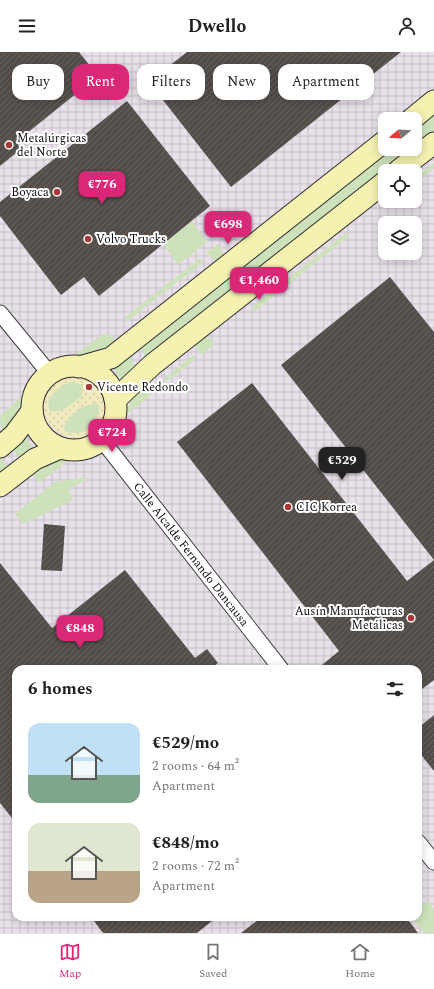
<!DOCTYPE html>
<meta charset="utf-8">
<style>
:root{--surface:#fff;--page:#f6f6f6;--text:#222;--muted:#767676;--line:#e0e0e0;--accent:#db2777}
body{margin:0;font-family:Spectral,serif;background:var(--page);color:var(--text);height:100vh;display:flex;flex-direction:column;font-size:15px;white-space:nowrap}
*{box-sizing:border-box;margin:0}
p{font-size:13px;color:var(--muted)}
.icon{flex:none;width:22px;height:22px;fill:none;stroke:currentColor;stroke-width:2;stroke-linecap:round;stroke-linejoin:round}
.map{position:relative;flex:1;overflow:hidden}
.sheet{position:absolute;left:12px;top:613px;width:410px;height:256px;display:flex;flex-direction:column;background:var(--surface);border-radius:12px;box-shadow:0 2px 10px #0003}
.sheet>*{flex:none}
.top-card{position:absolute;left:12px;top:12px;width:410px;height:36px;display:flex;gap:8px}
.needle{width:26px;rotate:252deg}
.tools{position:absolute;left:378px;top:60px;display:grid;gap:8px}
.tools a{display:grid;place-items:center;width:44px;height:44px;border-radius:8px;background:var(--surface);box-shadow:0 2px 10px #0003;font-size:20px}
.price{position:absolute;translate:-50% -34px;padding:0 9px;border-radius:8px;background:var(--accent);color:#fff;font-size:13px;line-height:26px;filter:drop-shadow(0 1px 2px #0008)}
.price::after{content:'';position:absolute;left:50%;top:24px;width:12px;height:9px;margin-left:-6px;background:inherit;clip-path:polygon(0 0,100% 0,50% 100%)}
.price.selected{background:#222;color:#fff}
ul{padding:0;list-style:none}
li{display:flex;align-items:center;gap:12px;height:100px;padding:0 16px}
li span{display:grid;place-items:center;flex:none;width:112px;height:80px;border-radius:12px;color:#555}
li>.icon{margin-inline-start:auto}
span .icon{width:48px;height:48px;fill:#fffc;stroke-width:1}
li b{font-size:17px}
h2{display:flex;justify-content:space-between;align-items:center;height:48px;padding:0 16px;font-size:17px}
.tag{padding:0 14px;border-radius:12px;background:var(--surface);box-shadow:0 2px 10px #0003;font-size:14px;line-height:36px}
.tag.selected{background:var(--accent);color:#fff}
header{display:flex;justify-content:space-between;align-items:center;height:52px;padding:0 16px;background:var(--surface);font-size:18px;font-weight:700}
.dock{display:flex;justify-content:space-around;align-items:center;height:56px;border-top:1px solid var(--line);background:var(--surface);font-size:11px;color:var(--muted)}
.dock a{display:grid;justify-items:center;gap:2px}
.dock .selected{color:var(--accent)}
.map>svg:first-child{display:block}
</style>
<header><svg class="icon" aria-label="menu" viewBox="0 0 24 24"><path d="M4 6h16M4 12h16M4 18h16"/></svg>Dwello<svg class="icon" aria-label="person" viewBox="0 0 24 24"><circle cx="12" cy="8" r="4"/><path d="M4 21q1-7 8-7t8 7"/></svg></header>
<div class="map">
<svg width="434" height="881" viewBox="0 0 434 881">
<defs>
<pattern id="industrial-grid" width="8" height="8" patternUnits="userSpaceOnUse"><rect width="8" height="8" fill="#e9e1ea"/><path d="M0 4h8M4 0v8" fill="none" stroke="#c7c0c8"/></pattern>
<pattern id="sand-dots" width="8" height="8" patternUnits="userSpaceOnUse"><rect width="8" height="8" fill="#f2eabf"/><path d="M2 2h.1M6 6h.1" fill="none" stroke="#cec8a3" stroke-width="1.8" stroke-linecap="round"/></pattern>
<pattern id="building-hatch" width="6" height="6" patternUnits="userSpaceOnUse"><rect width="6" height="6" fill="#534e4a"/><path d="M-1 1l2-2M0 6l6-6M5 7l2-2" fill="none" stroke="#676360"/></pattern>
</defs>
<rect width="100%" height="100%" fill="#fdfaed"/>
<!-- industrial -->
<path fill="url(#industrial-grid)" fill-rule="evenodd" d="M0 0H434V881H0ZM385 67H415V97H385ZM385 119H415V149H385ZM385 171H415V201H385ZM16 617H418V865H16Z"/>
<!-- sand -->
<path fill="url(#sand-dots)" d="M72 324C124 327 109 396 68 385 57 382 50 376 46 366 37 345 53 328 72 324Z"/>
<!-- garden -->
<g fill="#cde2bb">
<path d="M434 61V79L415 94V76Z"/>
<path d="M389 97H411L147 306 139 295Z"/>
<path d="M434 111V116L415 131V126Z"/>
<path d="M192 169 207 190 178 213 163 192Z"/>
<path d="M346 181 349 184 255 259 252 255Z"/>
<path d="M218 192 225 203 216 210 206 201Z"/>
<path d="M200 206 203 210 126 270 124 266Z"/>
<path d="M103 282 111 283 117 290C105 300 91 305 75 303Z"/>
<path d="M203 283 211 287 215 292 201 303 196 294V289Z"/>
<path d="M193 303 196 307 166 330 164 327Z"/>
<path d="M129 304 136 315 121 328 112 315Z"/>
<path d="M146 328 151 335 152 342 125 364 133 342Z"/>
<path d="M70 330 83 332 81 345 63 358 50 360C43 346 59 335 70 330Z"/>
<path d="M25 342C24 359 12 371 2 383L0 363Z"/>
<path d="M96 351 100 354C98 375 83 386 64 379 64 364 83 353 96 351Z"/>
<path d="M25 385 35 397 20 407 12 397Z"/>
<path d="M1 405 9 415 0 422V406Z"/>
<path d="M56 408H69L39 431 31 421 41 414Z"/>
<path d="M92 425 68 437 73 448 23 472 15 462 55 430Z"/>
<path d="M428 849 434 857V881H424L411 865H418V857Z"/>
</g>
<!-- building -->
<g fill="url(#building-hatch)">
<path d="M0 0H79L98 24 16 90 21 97 0 114Z"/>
<path d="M187 0H401L231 135 159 43 161 37 168 31 160 21Z"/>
<path d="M127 49 210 154 99 244 84 225 61 243 0 164V150Z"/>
<path d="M390 225 434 280V628L418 640V617H317L339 599 177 390 252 331 407 529 434 508 281 313Z"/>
<path d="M44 472 65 474 62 519 41 518Z"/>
<path d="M0 511 52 576 125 518 195 606 207 597 218 611 211 617H16V771L0 751Z"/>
<path d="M434 663V719L418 699V676Z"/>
<path d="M91 865H217L197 881H103Z"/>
<path d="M262 865H406L418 881H241Z"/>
</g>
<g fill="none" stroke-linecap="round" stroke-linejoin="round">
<defs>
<g id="street">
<path d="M0 261 49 321"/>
<path id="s1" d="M102 388 281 617"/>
<path d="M418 790 434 810"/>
</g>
<g id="secondary">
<path d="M412 67 434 49"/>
<path d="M398 119 434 91"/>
<circle cx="74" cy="356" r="42"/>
<path d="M79 315 111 306 385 89"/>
<path d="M115 348 152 313 385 130"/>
<path d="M0 395 14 383 32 359"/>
<path d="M0 434 35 407 60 396"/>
</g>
</defs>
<!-- street casing -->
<use href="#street" stroke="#3f3f3f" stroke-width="17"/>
<!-- secondary casing -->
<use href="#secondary" stroke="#2e2e2e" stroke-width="23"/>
<!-- street -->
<use href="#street" stroke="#fff" stroke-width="15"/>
<!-- secondary -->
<use href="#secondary" stroke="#f4f1b1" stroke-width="21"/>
</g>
<!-- markers -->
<g fill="#a93837" stroke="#fff" stroke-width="1.5">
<circle cx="9" cy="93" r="4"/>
<circle cx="57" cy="140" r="4"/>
<circle cx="88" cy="187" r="4"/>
<circle cx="89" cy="335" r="4"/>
<circle cx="288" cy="455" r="4"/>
<circle cx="411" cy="566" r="4"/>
</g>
<g text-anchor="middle" stroke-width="4" stroke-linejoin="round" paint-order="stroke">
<!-- poi labels -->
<g font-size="12" fill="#0c0c0c" stroke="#fff" text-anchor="start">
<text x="17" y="90">Metalúrgicas<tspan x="17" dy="14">del Norte</tspan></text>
<text x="49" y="144" text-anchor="end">Boyaca</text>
<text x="96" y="191">Volvo Trucks</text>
<text x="97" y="339">Vicente Redondo</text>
<text x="296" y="459">CIC Korrea</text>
<text x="403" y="563" text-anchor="end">Ausín Manufacturas<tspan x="403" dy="14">Metálicas</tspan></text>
</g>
<!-- street labels -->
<g font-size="12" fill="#0c0c0c" stroke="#fff">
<text dy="4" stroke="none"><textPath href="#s1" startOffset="145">Calle Alcalde Fernando Dancausa</textPath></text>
</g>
</g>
</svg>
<div class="tools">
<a><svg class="needle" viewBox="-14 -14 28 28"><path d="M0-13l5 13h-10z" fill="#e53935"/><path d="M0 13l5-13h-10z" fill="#767676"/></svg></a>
<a><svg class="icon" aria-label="locate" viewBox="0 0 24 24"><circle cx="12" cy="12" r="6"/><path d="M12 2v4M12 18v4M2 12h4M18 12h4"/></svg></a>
<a><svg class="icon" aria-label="layers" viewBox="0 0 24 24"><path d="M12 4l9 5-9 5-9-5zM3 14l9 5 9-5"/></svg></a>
</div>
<b class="price" style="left:102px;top:153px">€776</b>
<b class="price" style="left:228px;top:193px">€698</b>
<b class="price" style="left:259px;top:249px">€1,460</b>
<b class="price" style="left:112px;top:401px">€724</b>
<b class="price selected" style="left:342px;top:429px">€529</b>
<b class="price" style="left:80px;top:597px">€848</b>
<div class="top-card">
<a class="tag">Buy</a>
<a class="tag selected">Rent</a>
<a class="tag">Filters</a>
<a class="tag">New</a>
<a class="tag">Apartment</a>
</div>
<section class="sheet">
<h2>6 homes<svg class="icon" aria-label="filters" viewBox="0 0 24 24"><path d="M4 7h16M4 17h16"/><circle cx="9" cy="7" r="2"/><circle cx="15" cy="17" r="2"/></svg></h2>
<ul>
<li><span style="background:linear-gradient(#bfe0f5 65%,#7fa58c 0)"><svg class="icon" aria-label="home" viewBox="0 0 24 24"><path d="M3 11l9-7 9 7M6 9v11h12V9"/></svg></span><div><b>€529/mo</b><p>2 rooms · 64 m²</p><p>Apartment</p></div></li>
<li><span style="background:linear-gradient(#dfe7d0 60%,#b9a48a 0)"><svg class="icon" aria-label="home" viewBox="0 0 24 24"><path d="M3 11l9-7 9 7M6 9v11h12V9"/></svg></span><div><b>€848/mo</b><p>2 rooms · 72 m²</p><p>Apartment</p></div></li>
</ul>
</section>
</div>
<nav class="dock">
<a class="selected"><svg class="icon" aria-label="map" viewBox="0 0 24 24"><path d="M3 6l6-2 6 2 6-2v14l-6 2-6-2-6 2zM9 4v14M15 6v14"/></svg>Map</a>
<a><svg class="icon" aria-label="saved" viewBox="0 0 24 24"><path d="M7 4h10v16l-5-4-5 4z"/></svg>Saved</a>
<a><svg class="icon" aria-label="home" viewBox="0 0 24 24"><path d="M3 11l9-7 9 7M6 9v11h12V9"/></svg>Home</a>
</nav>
